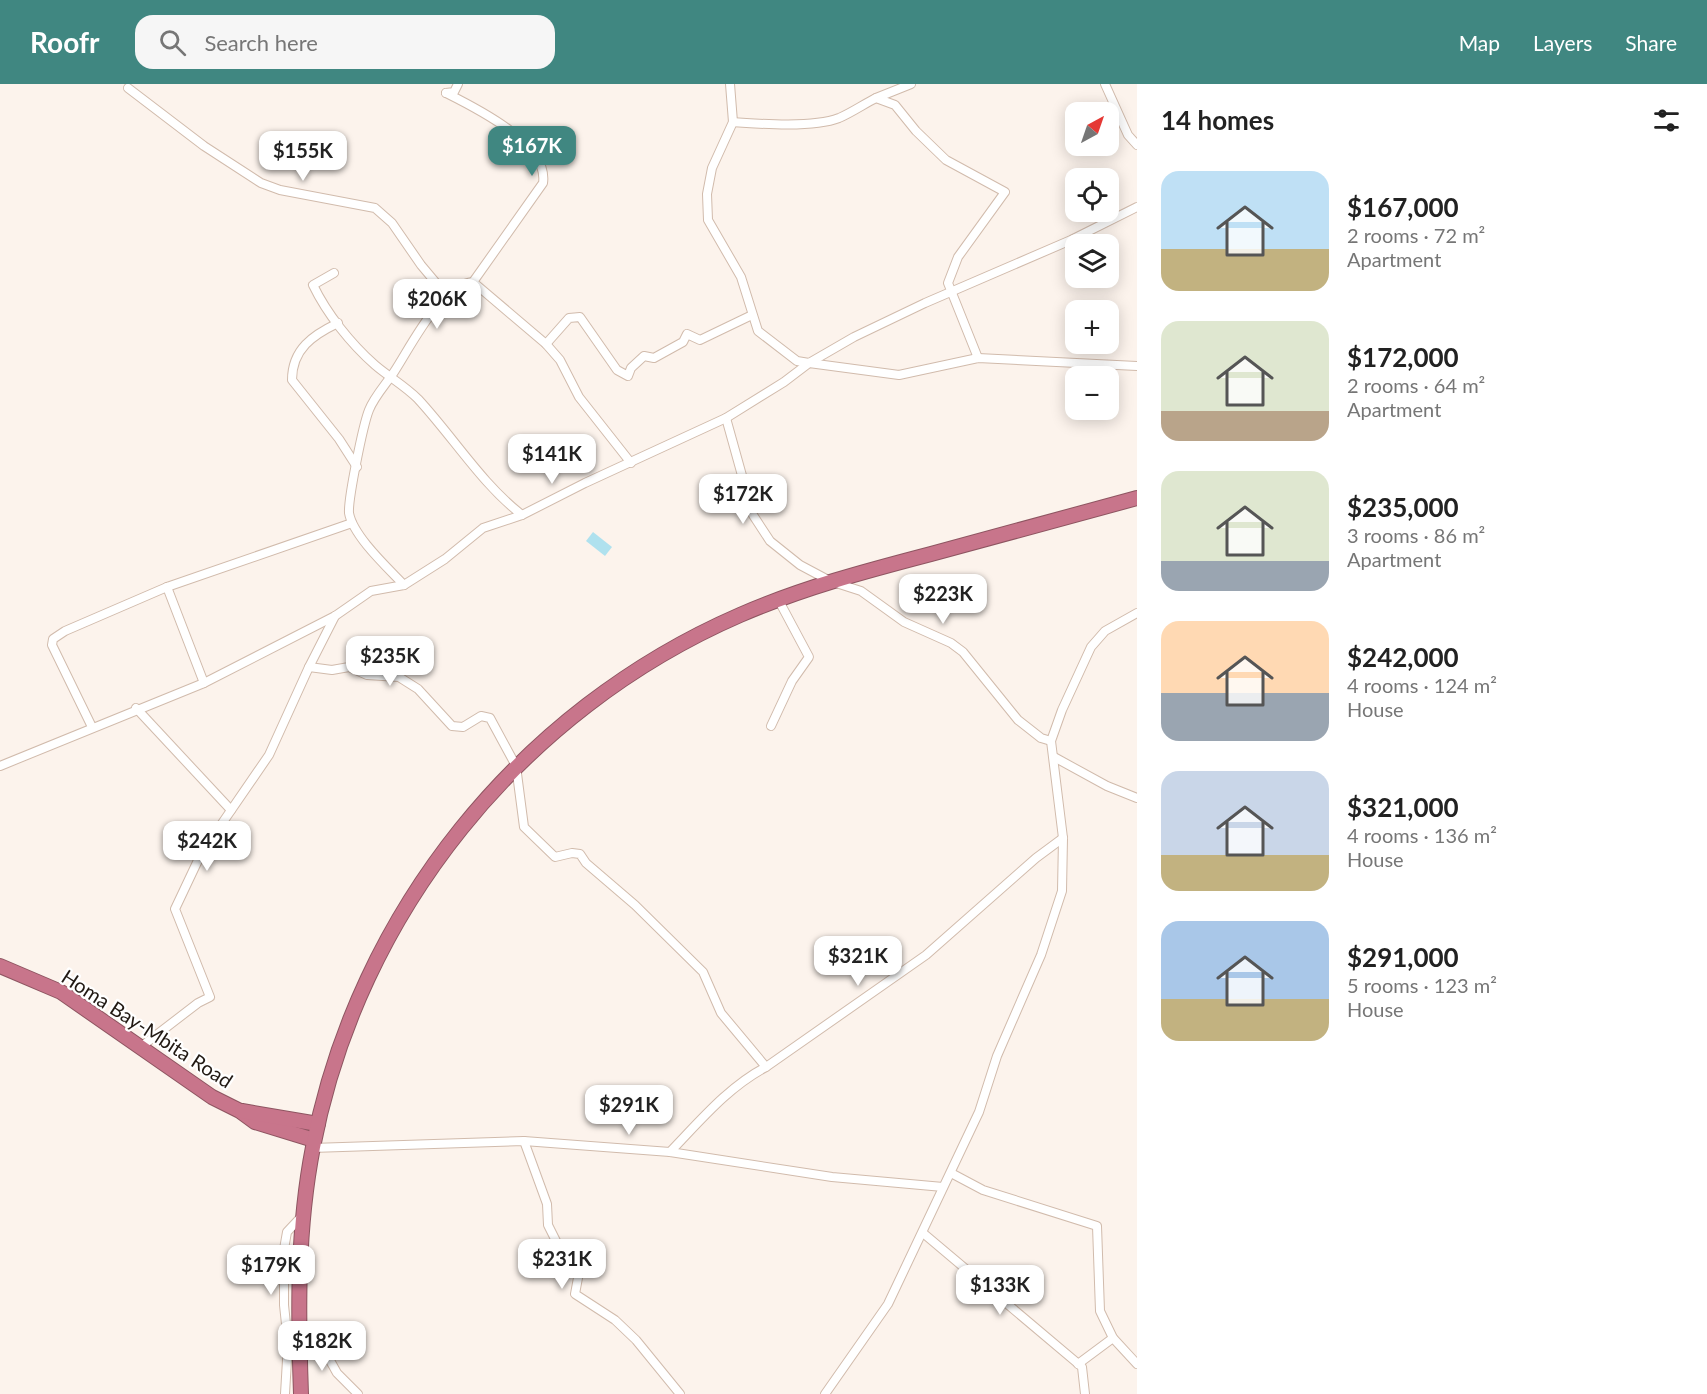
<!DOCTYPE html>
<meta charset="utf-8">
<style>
:root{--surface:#fff;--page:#f6f6f6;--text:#222;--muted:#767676;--accent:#408781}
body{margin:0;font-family:Lato,sans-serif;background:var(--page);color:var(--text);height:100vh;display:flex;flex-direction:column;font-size:22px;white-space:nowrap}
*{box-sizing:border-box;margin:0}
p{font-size:20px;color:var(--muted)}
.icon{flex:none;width:33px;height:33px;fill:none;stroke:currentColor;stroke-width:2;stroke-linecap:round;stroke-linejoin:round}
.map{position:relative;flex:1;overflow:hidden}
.sheet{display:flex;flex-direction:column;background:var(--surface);width:570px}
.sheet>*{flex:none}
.needle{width:39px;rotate:40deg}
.fabs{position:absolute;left:1065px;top:18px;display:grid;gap:12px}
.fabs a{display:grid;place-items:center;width:54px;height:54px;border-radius:12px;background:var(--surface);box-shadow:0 3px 15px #0003;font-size:30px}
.price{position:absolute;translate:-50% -51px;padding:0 14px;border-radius:12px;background:#fff;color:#222;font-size:20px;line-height:39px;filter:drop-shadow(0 2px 3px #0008)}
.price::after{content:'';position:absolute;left:50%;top:36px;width:18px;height:14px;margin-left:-9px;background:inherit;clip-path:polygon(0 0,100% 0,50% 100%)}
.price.selected{background:var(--accent);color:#fff}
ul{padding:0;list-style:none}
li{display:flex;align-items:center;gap:18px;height:150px;padding:0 24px}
li span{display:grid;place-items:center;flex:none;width:168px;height:120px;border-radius:18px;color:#555}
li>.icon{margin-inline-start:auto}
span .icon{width:72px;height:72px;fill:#fffc;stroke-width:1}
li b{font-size:26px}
h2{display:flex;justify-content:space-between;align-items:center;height:72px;padding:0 24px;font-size:26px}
header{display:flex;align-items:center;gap:36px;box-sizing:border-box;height:84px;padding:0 30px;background:var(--accent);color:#fff}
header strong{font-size:28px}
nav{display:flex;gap:33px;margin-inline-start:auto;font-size:21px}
.search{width:420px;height:54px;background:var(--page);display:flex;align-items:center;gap:15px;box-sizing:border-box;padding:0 21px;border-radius:18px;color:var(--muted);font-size:22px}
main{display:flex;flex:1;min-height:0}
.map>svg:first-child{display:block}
</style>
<header>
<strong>Roofr</strong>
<div class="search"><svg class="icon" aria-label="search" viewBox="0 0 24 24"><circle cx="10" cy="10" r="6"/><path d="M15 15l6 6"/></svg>Search here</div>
<nav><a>Map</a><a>Layers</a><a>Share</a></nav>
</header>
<main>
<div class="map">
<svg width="1137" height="1310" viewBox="0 0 1137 1310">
<rect width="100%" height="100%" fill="#fcf3ec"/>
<!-- water -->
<path fill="#afe1ee" d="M593 448 612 463 605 472 586 457Z"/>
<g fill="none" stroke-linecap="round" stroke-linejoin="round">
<defs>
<g id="street">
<path d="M730 0 733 38 712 84 707 110 708 136 741 193 758 247 797 277 809 279 854 253 925 219 1071 156 1137 123"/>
<path d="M1105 0 1128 51 1137 61"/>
<path d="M128 4 204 62 261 99 280 106 375 124 392 139 421 181 447 212"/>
<path d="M446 9C476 24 549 60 543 99L473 198"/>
<path d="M446 9 454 8 458 0"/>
<path d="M876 14 911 0"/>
<path d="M733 38C761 40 813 44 839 34 851 29 864 20 876 14L895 21 916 47 946 76 1005 108 958 173 948 199 978 274"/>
<path d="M334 189 313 201C327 230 351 260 375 281 389 293 405 302 418 315 454 354 481 399 522 431"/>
<path d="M338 239C313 251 292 265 292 296L339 355 357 383"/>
<path d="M546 260 569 234 580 233 617 286 628 292 631 284 644 272 654 274 683 258 687 250 700 256 752 231"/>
<path d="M726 334 753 431 770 457 800 481 830 497 861 507 904 538 951 559 963 568 1018 636 1041 654 1051 657"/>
<path d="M404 501C388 484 353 452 349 429 348 415 363 341 369 326 374 313 386 300 394 288 410 264 441 200 473 198L546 260 560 276 579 313 631 379"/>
<path d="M167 503 204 599"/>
<path d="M335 532 309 583 332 586 349 583 367 591 399 593 418 605 452 642 463 643 481 632 490 634 516 682 524 743 555 773 572 769 580 770 586 779 635 821 703 888 721 929 766 983"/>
<path d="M136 624 231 726"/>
<path d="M771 642 792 597 809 573 778 515"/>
<path d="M92 643 52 561 53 555 65 547 167 503 352 439"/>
<path d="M1054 673 1107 702 1137 714"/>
<path d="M0 682 204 599 335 532 371 507 404 501 445 475 483 444 522 431 585 399 726 334 784 298 809 279 899 291 978 274 1137 282"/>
<path d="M142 962 198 919 210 913 175 825 201 770 269 671 309 583"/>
<path d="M524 1057 547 1120 548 1141 557 1159 580 1183 575 1210 615 1236 636 1256 680 1310"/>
<path d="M312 1064 524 1057 670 1068 832 1093 943 1103"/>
<path d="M670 1068C700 1037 728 1003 766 983L926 871 1036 774 1063 754"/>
<path d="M951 1089 983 1106 1097 1142 1100 1227 1113 1254 1137 1280"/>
<path d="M923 1149 1082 1283 1085 1310"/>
<path d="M298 1259 327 1271 337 1289 358 1310"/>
<path d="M1078 1280 1113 1254"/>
<path d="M285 1310 288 1259 284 1221V1165L287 1148 302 1132"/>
<path d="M825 1310 888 1220 979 1028 997 972 1041 871 1062 807 1063 754 1051 657 1062 626 1091 563 1105 547 1137 529"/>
</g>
<g id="highway">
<path d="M0 882 61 908 212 1013 240 1027 255 1038 314 1056"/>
<path d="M242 1027 318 1040"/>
<path d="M301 1310C298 1227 297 1145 313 1063 358 828 521 626 740 531 802 504 866 487 931 470 999 451 1068 433 1137 414"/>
</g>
</defs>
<!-- street casing -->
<use href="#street" stroke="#d1bbac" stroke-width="10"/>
<!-- highway casing -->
<use href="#highway" stroke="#8e5561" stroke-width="16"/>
<!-- street -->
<use href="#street" stroke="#fff" stroke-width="8"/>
<!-- highway -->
<use href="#highway" stroke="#c8758b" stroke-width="14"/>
</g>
<g text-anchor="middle" stroke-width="4.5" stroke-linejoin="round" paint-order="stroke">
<!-- street labels -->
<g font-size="20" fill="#211913" stroke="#fff">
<text transform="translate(147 945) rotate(33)" y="7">Homa Bay-Mbita Road</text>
</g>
</g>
</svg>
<div class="fabs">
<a><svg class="needle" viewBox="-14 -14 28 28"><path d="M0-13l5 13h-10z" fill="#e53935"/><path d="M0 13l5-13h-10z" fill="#767676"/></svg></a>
<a><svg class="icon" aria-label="locate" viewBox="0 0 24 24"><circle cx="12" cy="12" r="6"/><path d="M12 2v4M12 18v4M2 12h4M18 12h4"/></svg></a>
<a><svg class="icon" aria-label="layers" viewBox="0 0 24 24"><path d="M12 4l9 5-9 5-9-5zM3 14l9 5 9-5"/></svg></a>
<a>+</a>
<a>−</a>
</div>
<b class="price selected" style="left:532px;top:93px">$167K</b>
<b class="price" style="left:303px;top:98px">$155K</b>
<b class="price" style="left:437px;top:246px">$206K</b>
<b class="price" style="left:552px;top:401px">$141K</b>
<b class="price" style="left:743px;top:441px">$172K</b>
<b class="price" style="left:943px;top:541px">$223K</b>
<b class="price" style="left:390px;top:603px">$235K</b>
<b class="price" style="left:207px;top:788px">$242K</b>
<b class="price" style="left:858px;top:903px">$321K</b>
<b class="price" style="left:629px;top:1052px">$291K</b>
<b class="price" style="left:562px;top:1206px">$231K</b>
<b class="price" style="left:271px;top:1212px">$179K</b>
<b class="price" style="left:1000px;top:1232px">$133K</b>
<b class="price" style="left:322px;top:1288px">$182K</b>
</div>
<section class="sheet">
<h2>14 homes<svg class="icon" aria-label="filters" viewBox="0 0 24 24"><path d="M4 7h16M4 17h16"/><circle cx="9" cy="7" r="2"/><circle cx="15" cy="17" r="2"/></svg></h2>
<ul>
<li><span style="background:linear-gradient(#bfe0f5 65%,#c2b280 0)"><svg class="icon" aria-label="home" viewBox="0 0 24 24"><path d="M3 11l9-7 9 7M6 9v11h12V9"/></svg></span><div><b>$167,000</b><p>2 rooms · 72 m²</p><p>Apartment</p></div></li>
<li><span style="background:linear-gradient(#dfe7d0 75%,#b9a48a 0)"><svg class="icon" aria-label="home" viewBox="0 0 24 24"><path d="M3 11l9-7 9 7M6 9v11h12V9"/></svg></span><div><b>$172,000</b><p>2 rooms · 64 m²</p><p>Apartment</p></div></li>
<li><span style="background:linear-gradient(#dfe7d0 75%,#9aa5b1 0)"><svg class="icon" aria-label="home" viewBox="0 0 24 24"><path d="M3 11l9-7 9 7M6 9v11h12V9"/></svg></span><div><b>$235,000</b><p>3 rooms · 86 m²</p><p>Apartment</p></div></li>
<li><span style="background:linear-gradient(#ffd9b3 60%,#9aa5b1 0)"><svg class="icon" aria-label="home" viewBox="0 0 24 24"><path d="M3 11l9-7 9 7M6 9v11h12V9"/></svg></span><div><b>$242,000</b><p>4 rooms · 124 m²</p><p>House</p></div></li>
<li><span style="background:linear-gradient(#c9d6e8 70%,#c2b280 0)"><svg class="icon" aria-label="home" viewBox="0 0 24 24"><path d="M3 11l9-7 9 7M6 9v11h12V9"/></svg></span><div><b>$321,000</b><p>4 rooms · 136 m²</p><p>House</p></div></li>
<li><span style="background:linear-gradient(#a9c7e8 65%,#c2b280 0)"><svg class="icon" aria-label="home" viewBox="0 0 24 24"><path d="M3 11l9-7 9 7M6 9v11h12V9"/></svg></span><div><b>$291,000</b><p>5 rooms · 123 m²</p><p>House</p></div></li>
</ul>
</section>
</main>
